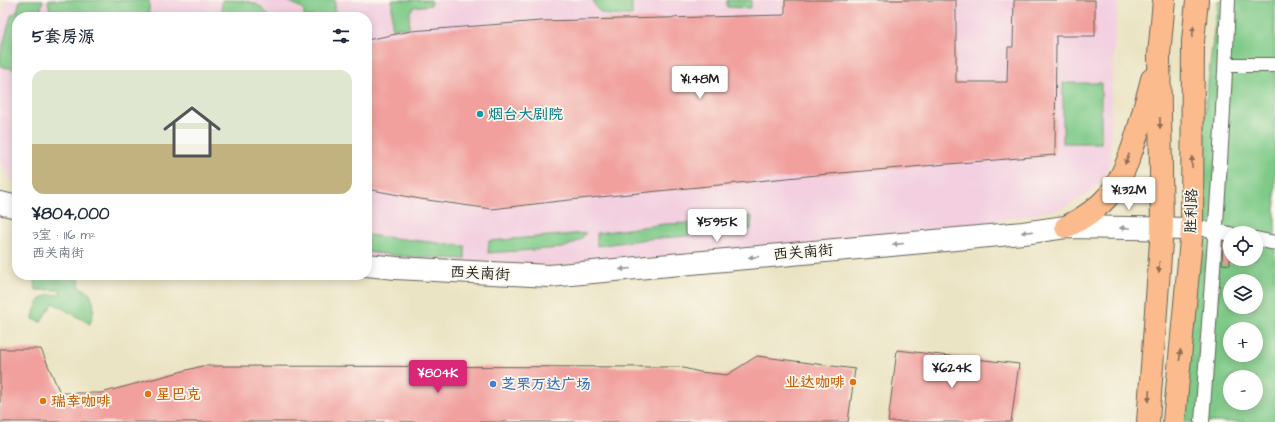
<!DOCTYPE html>
<html lang="zh">
<meta charset="utf-8">
<style>
:root{--surface:#fff;--page:#f6f6f7;--text:#1f2937;--muted:#747a83;--accent:#db2777}
body{margin:0;font-family:"Architects Daughter","LXGW WenKai TC",sans-serif;background:var(--page);color:var(--text);height:100vh;display:flex;flex-direction:column;font-size:15px;white-space:nowrap}
*{box-sizing:border-box;margin:0}
p{font-size:13px;color:var(--muted)}
.icon{flex:none;width:22px;height:22px;fill:none;stroke:currentColor;stroke-width:2;stroke-linecap:round;stroke-linejoin:round}
.map{position:relative;flex:1;overflow:hidden}
.panel{position:absolute;left:12px;top:12px;width:360px;height:268px;display:flex;flex-direction:column;background:var(--surface);border-radius:16px;box-shadow:0 2px 10px #0003}
.panel>*{flex:none}
.fabs{position:absolute;left:1223px;top:226px;display:grid;gap:8px}
.fabs a{display:grid;place-items:center;width:40px;height:40px;border-radius:50%;background:var(--surface);box-shadow:0 2px 10px #0003;font-size:20px}
.price{position:absolute;translate:-50% -34px;padding:0 9px;border-radius:4px;background:#fff;color:#222;font-size:13px;line-height:26px;filter:drop-shadow(0 1px 2px #0008)}
.price::after{content:'';position:absolute;left:50%;top:24px;width:12px;height:9px;margin-left:-6px;background:inherit;clip-path:polygon(0 0,100% 0,50% 100%)}
.price.selected{background:var(--accent);color:#fff}
ul{padding:0;list-style:none}
li{display:grid;align-content:center;gap:8px;height:212px;padding:0 20px}
li span{display:grid;place-items:center;height:124px;border-radius:12px;color:#555}
li>.icon{margin-inline-start:auto}
span .icon{width:72px;height:72px;fill:#fffc;stroke-width:1}
li b{font-size:17px}
h2{display:flex;justify-content:space-between;align-items:center;height:48px;padding:0 20px;font-size:17px}
.map>svg:first-child{display:block}
</style>
<div class="map">
<svg width="1275" height="422" viewBox="0 0 1275 422">
<rect width="100%" height="100%" fill="#fbf7ec"/>
<filter id="ink" filterUnits="userSpaceOnUse"><feTurbulence type="fractalNoise" baseFrequency=".025" numOctaves="2"/><feDisplacementMap in="SourceGraphic" scale="8" xChannelSelector="R" yChannelSelector="G"/><feConvolveMatrix kernelMatrix="1 2 1 2 8 2 1 2 1" color-interpolation-filters="sRGB"/></filter>
<filter id="wash" filterUnits="userSpaceOnUse"><feTurbulence type="fractalNoise" baseFrequency=".012" numOctaves="4" result="noise"/><feDisplacementMap in="SourceGraphic" scale="16" xChannelSelector="R" yChannelSelector="G"/><feGaussianBlur stdDeviation="0.9" result="paint"/><feColorMatrix in="noise" values="0 0 0 0 0 0 0 0 0 0 0 0 0 0 0 0 0 1.4 0 .05"/><feComposite in="paint" operator="in"/></filter>
<g filter="url(#wash)">
<rect width="100%" height="100%" fill="#ebe4c4"/>
<!-- built -->
<path fill="#f3cfe0" d="M6 0H1118L1112 75 1110 159 1106 173 1092 191 1061 209 918 236 567 266 367 258V17H17V185L14 184 0 161V24Z"/>
<!-- green -->
<g fill="#7fca88" stroke="#4e7352" fill-rule="evenodd">
<path d="M20 0H43L39 17H17V70L0 66V57L11 15 17 12Z"/>
<path d="M48 0H149V17H51Z"/>
<path d="M222 0C244 0 258 0 270 17H222Z"/>
<path d="M286 0H335V17H304V11L300 7Z"/>
<path d="M392 0H431V5L414 7 410 12 409 28H392Z"/>
<path d="M593 0H632V15C616 15 598 20 593 0Z"/>
<path d="M727 0H751V8L727 7Z"/>
<path d="M1218 0H1275V422H1180C1191 281 1199 140 1218 0ZM1230 233H1256V259H1230ZM1230 281H1256V307H1230ZM1230 329H1256V355H1230ZM1230 377H1256V403H1230Z"/>
<rect x="1063" y="83" width="38" height="60"/>
<path d="M752 216 751 229 716 231V218Z"/>
<path d="M689 223V236L647 239 597 246V233L665 224Z"/>
<path d="M586 233 579 241 563 248 488 253 489 241Z"/>
<path d="M367 235 465 246V259L400 256 367 252Z"/>
<path d="M34 275H79V287C97 293 95 309 90 324L53 303 41 322 33 319C34 310 38 298 48 295 52 294 57 295 61 294L60 290H36Z"/>
</g>
<g id="blocks">
<!-- building -->
<g fill="#f1a09e">
<path d="M785 0H956V82H1007L1008 47H1013L1014 0H1095V36H1056L1055 155 817 175 560 201 492 209 420 199 367 189V40L411 31 541 21 785 15Z"/>
<path d="M1223 241 1230 242V265L1222 264Z"/>
<path d="M0 349H41L60 393H101L202 366 679 367 700 372 727 375 757 356 855 369 848 422H0Z"/>
<path d="M897 350 1019 364 1011 422H888Z"/>
</g>
</g>
</g>
<g filter="url(#ink)">
<use href="#blocks" fill-opacity="0" stroke="#646257" stroke-width="1"/>
<g fill="none" stroke-linecap="round" stroke-linejoin="round">
<defs>
<g id="pedestrian">
<path d="M1226 65H1275"/>
<path d="M1192 229H1205L1230 234"/>
<path d="M1256 239 1275 243"/>
<path d="M1202 422C1212 281 1223 141 1228 0"/>
</g>
<g id="tertiary">
<path d="M0 203 17 207"/>
<path d="M367 265 396 268 549 276 1023 233 1066 227 1192 229"/>
</g>
<g id="primary">
<path d="M1066 227C1082 219 1098 209 1110 194 1131 167 1143 113 1152 79"/>
<path d="M1148 422 1162 228 1159 55 1164 0"/>
<path d="M1174 422 1192 229 1193 41 1197 0"/>
</g>
</defs>
<!-- pedestrian casing -->
<use href="#pedestrian" stroke="#646257" stroke-width="16"/>
<!-- tertiary casing -->
<use href="#tertiary" stroke="#646257" stroke-width="24"/>
<!-- primary casing -->
<use href="#primary" stroke="#646257" stroke-width="24"/>
<!-- pedestrian -->
<use href="#pedestrian" stroke="#fff" stroke-width="14"/>
<!-- tertiary -->
<use href="#tertiary" stroke="#fff" stroke-width="22"/>
<!-- primary -->
<use href="#primary" stroke="#fbbb8d" stroke-width="22"/>
</g>
<!-- one-way arrows -->
<defs><path id="oneway-solid" d="M-6-.8H1V-3.2L6.5 0L1 3.2V.8H-6Z"/></defs>
<g fill="#8c6c54">
<use href="#oneway-solid" transform="translate(1193 32) rotate(-85)"/>
<use href="#oneway-solid" transform="translate(1160 123) rotate(89)"/>
<use href="#oneway-solid" transform="translate(1127 159) rotate(112)"/>
<use href="#oneway-solid" transform="translate(1192 162) rotate(-90)"/>
<use href="#oneway-solid" transform="translate(1159 267) rotate(94)"/>
<use href="#oneway-solid" transform="translate(1180 355) rotate(-85)"/>
<use href="#oneway-solid" transform="translate(1149 396) rotate(94)"/>
</g>
<g fill="#999">
<use href="#oneway-solid" transform="translate(1125 228) rotate(-180)"/>
<use href="#oneway-solid" transform="translate(1027 232) rotate(174)"/>
<use href="#oneway-solid" transform="translate(898 244) rotate(175)"/>
<use href="#oneway-solid" transform="translate(754 257) rotate(175)"/>
<use href="#oneway-solid" transform="translate(625 269) rotate(175)"/>
</g>
</g>
<!-- markers -->
<circle fill="#0f9aa8" stroke="#fbf7ec" stroke-width="1.5" cx="480" cy="114" r="4"/>
<g fill="#e8710a" stroke="#fbf7ec" stroke-width="1.5">
<circle cx="853" cy="382" r="4"/>
<circle cx="148" cy="394" r="4"/>
<circle cx="43" cy="401" r="4"/>
</g>
<circle fill="#3f7fe0" stroke="#fbf7ec" stroke-width="1.5" cx="493" cy="384" r="4"/>
<g text-anchor="middle" stroke-width="3.5" stroke-linejoin="round" paint-order="stroke">
<!-- culture labels -->
<g font-size="15" font-weight="bold" fill="#0d838f" stroke="#fbf7ec" text-anchor="start">
<text x="488" y="119">烟台大剧院</text>
</g>
<!-- street labels -->
<g font-size="15" fill="#1c1c1c" stroke="#fbf7ec">
<text transform="translate(1191 211) rotate(-89)" y="5">胜利路</text>
<text transform="translate(803 252) rotate(-5)" y="5">西关南街</text>
<text transform="translate(480 273) rotate(3)" y="5">西关南街</text>
</g>
<!-- food labels -->
<g font-size="15" font-weight="bold" fill="#c56008" stroke="#fbf7ec" text-anchor="start">
<text x="845" y="387" text-anchor="end">业达咖啡</text>
<text x="156" y="399">星巴克</text>
<text x="51" y="406">瑞幸咖啡</text>
</g>
<!-- shop labels -->
<g font-size="15" font-weight="bold" fill="#366cbe" stroke="#fbf7ec" text-anchor="start">
<text x="501" y="389">芝罘万达广场</text>
</g>
</g>
</svg>
<div class="fabs">
<a><svg class="icon" aria-label="locate" viewBox="0 0 24 24"><circle cx="12" cy="12" r="6"/><path d="M12 2v4M12 18v4M2 12h4M18 12h4"/></svg></a>
<a><svg class="icon" aria-label="layers" viewBox="0 0 24 24"><path d="M12 4l9 5-9 5-9-5zM3 14l9 5 9-5"/></svg></a>
<a>+</a>
<a>−</a>
</div>
<b class="price" style="left:700px;top:100px">¥1.48M</b>
<b class="price" style="left:1129px;top:211px">¥1.32M</b>
<b class="price" style="left:717px;top:243px">¥595K</b>
<b class="price" style="left:952px;top:389px">¥624K</b>
<b class="price selected" style="left:438px;top:394px">¥804K</b>
<section class="panel">
<h2>5套房源<svg class="icon" aria-label="filters" viewBox="0 0 24 24"><path d="M4 7h16M4 17h16"/><circle cx="9" cy="7" r="2"/><circle cx="15" cy="17" r="2"/></svg></h2>
<ul>
<li><span style="background:linear-gradient(#dfe7d0 60%,#c2b280 0)"><svg class="icon" aria-label="home" viewBox="0 0 24 24"><path d="M3 11l9-7 9 7M6 9v11h12V9"/></svg></span><div><b>¥804,000</b><p>3室 · 116 m²</p><p>西关南街</p></div></li>
</ul>
</section>
</div>
